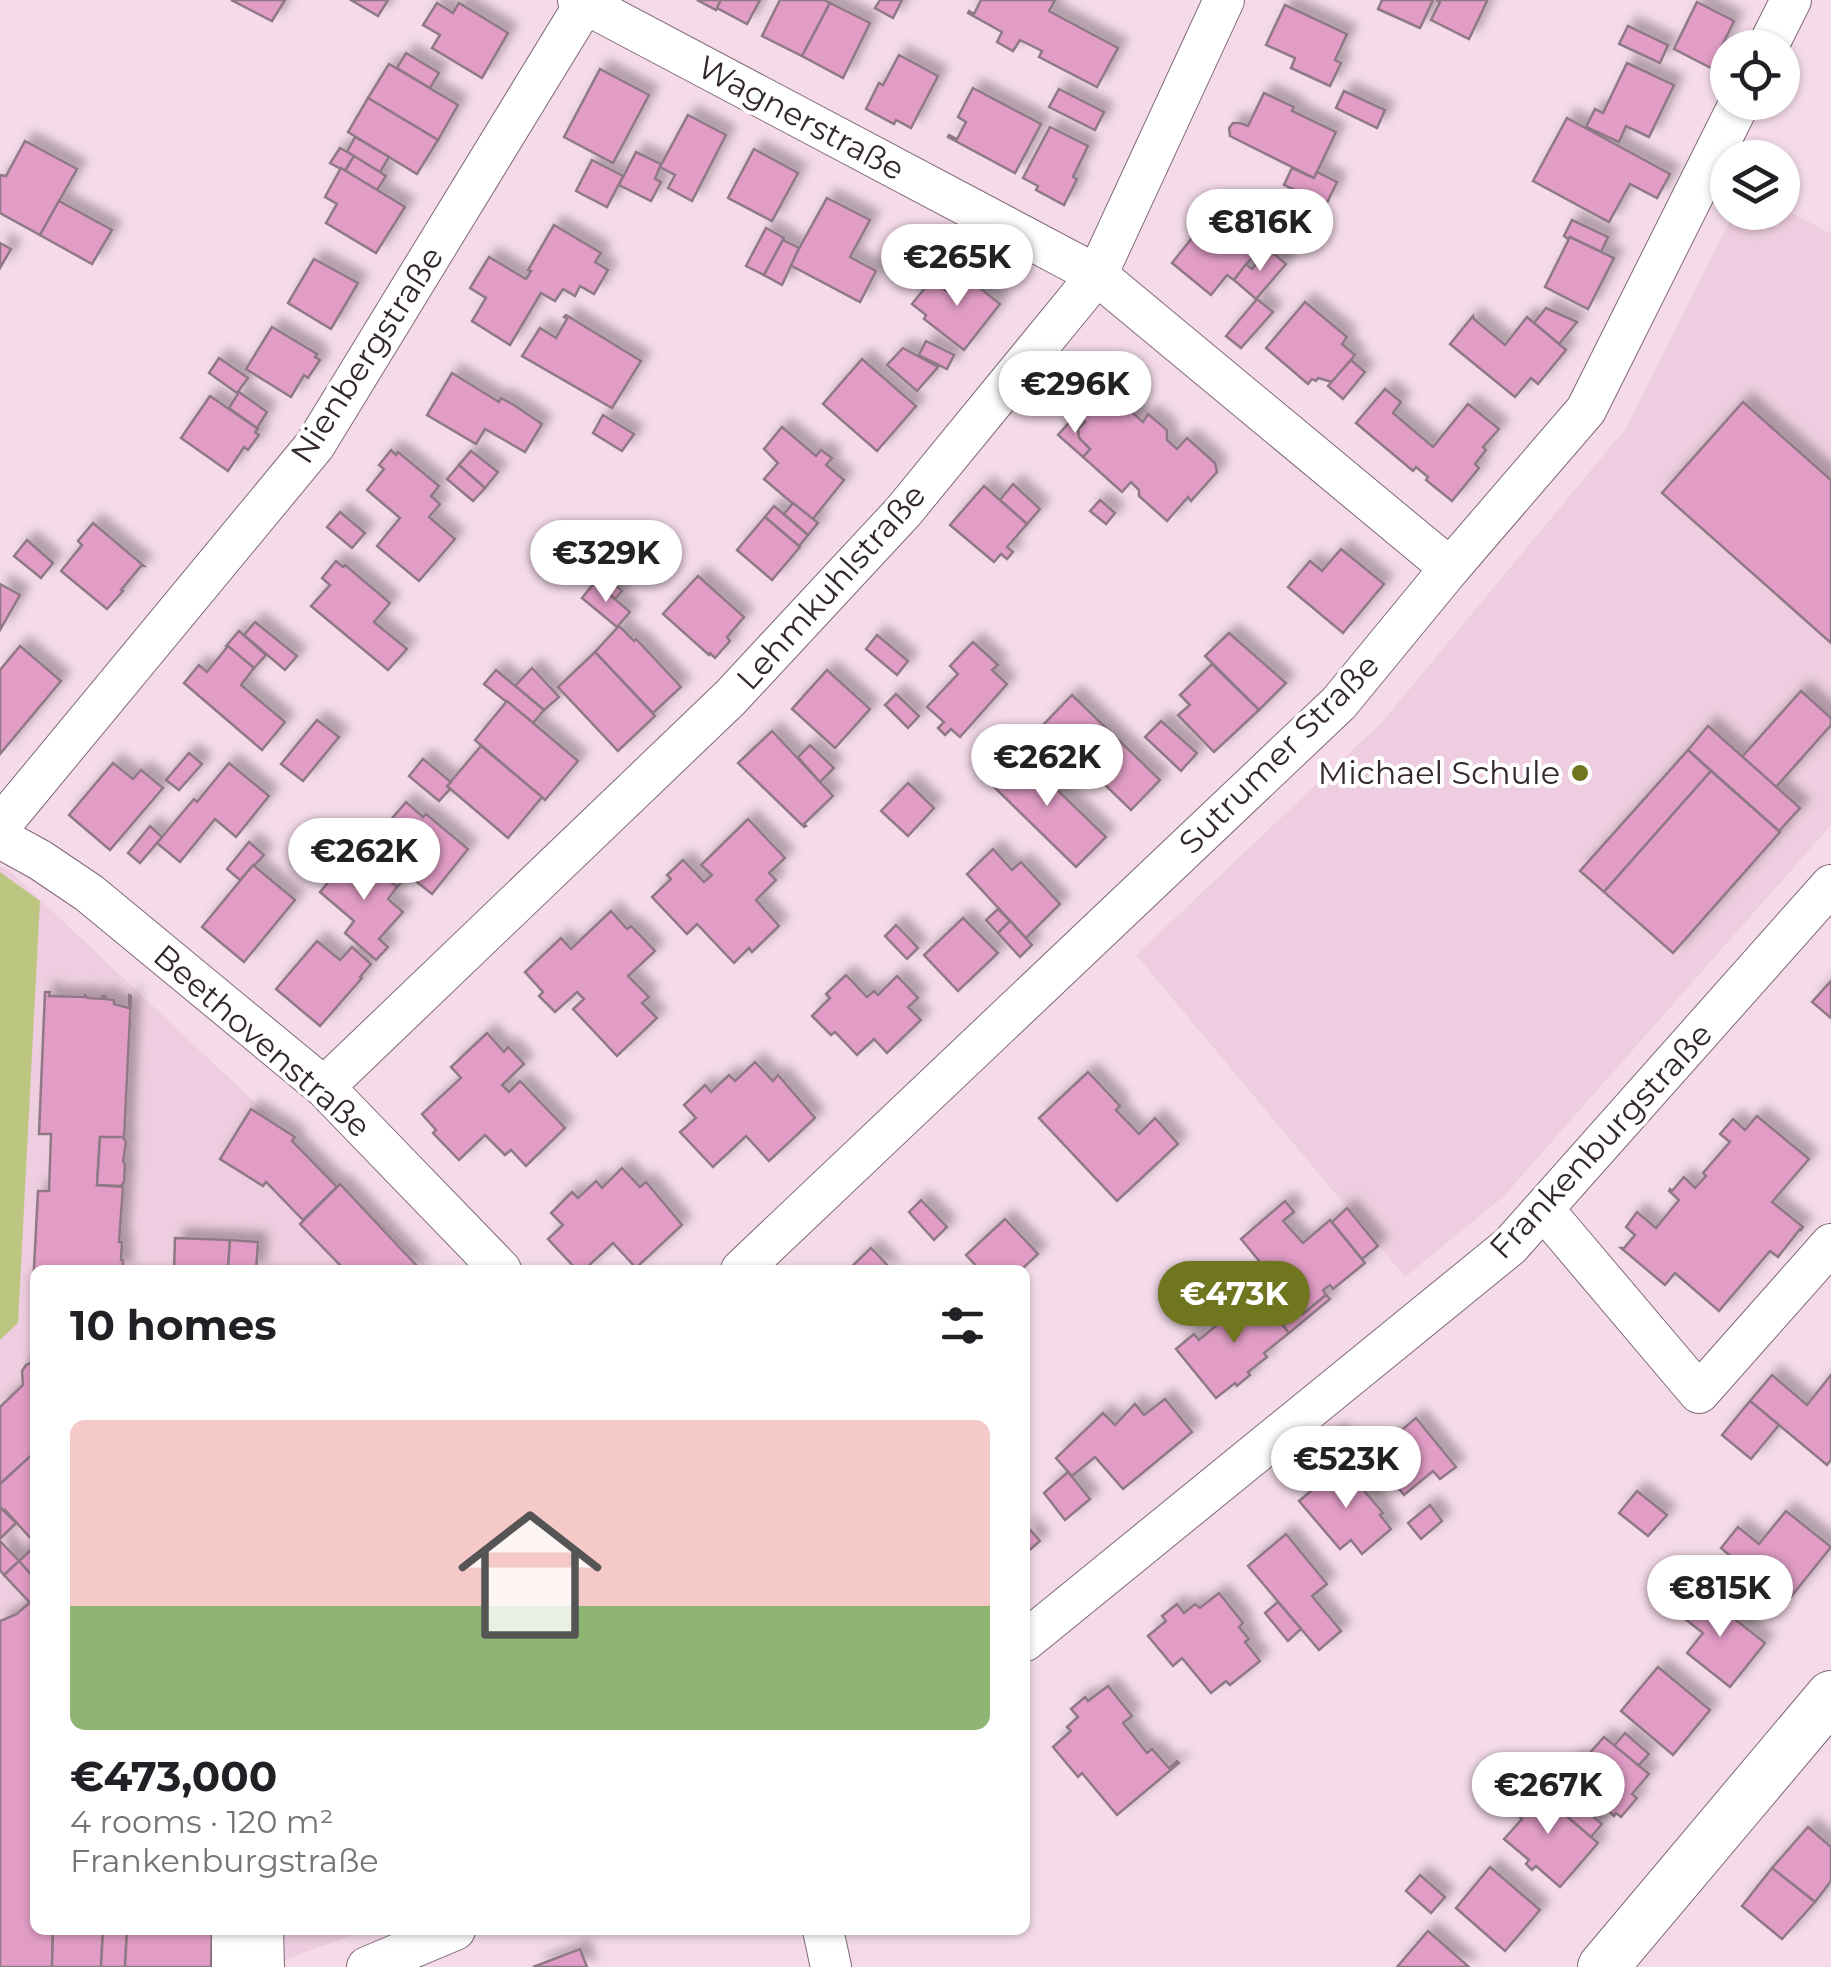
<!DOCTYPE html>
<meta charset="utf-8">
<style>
:root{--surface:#fff;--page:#f2f2f2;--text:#202124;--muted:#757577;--line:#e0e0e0;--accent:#6f761f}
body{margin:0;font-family:Montserrat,sans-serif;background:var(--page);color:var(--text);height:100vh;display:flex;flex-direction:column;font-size:38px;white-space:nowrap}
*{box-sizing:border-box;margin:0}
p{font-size:32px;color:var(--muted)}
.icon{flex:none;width:55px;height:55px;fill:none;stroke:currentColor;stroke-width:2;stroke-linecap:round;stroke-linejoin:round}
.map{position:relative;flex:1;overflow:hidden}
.sheet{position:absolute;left:30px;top:1265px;width:1000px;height:670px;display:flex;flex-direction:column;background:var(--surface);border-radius:15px;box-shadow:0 2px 8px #0004}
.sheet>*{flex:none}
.tools{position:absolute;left:1710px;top:30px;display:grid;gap:20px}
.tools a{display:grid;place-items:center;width:90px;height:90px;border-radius:50%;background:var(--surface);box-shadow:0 2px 8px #0004;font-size:50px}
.price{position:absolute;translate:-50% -85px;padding:0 22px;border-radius:35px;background:#fff;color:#222;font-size:32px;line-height:65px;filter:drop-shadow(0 2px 5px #0008)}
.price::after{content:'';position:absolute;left:50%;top:60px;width:30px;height:22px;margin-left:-15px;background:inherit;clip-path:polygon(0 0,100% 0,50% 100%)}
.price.active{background:var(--accent);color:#fff}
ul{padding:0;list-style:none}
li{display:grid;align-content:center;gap:20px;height:530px;padding:0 40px}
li+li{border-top:2px solid var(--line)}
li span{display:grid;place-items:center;height:310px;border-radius:15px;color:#555}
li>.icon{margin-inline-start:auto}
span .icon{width:180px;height:180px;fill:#fffc;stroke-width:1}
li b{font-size:42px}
h2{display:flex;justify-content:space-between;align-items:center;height:120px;padding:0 40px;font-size:42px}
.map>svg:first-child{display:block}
</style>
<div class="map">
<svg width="1831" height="1967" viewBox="0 0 1831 1967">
<defs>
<filter id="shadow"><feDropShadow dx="9" dy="-9" stdDeviation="5" flood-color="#0004"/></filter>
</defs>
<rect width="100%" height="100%" fill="#f5dbea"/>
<!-- built -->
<g fill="#edcddf">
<path d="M1783 208 1831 234V825L1504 1196 1405 1277 1136 955 1383 721 1626 428 1734 213 1782 212Z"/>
<path d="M0 866 11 872 432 1270H35V1930H365L266 1967H0Z"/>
</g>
<!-- green -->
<path fill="#bdc680" d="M0 872 40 901 18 1323 0 1340Z"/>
<!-- building -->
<g fill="#e19dc6" stroke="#907986" stroke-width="2.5" filter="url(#shadow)">
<path d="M231 0H285L272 21Z"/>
<path d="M351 0H388L378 16Z"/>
<path d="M697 0H721L716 10Z"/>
<path d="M721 0H760L747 24 717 8Z"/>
<path d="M780 0H824L830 3 802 56 762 36Z"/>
<path d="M880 0H902L893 18 875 8Z"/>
<path d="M981 0H1055L1049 11 1118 48 1097 87 1039 57 1042 51 1020 40 1013 51 997 42 1002 32 968 13 969 11 974 14Z"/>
<path d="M1382 0H1433L1420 28 1378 9Z"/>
<path d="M1436 0H1486L1487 1 1469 39 1431 20 1440 2Z"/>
<path d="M1697 2 1734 21 1711 68 1674 49Z"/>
<path d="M437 3 453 13 459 3 508 33 482 78 432 48 440 35 423 25Z"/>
<path d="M830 3 870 23 843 78 802 56Z"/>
<path d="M1285 5 1347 34 1335 60 1341 63 1330 86 1291 68 1295 58 1266 45Z"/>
<path d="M1628 26 1668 45 1660 63 1619 44Z"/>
<path d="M406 53 439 73 430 88 397 68Z"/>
<path d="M899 55 938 76 911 128 896 120 894 124 866 109 879 83 883 85Z"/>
<path d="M1627 63 1674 85 1649 137 1626 126 1619 142 1586 127 1595 109 1603 113Z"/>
<path d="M389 64 458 105 438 140 368 98Z"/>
<path d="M600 69 649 95 613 163 564 137Z"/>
<path d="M973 88 1041 124 1015 173 948 137 949 135 957 139 966 122 958 117Z"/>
<path d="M1059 89 1104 112 1095 130 1049 107Z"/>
<path d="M1344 91 1385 110 1377 128 1336 108Z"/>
<path d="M1264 93 1294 107 1292 111 1336 132 1314 178 1230 136 1229 128 1233 123H1240L1248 126Z"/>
<path d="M368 98 438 140 417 174 348 132Z"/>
<path d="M688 115 726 135 692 201 668 188 675 175 660 167Z"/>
<path d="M1567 118 1670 174 1657 198 1630 184 1609 222 1533 181Z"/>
<path d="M1050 127 1088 146 1073 177 1077 179 1064 205 1036 190 1038 186 1023 178Z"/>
<path d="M355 137 389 157 380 172 347 152Z"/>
<path d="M25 141 77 169 40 235 0 213V175L6 176Z"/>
<path d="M340 148 354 156 345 171 330 163Z"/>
<path d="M754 149 798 173 772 221 728 198Z"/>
<path d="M636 152 661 164 655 179 661 182 651 201 619 185Z"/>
<path d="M354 156 386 176 377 190 345 171Z"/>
<path d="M592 160 623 176 607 207 576 191Z"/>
<path d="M341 168 405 207 376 253 326 223 337 204 325 197Z"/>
<path d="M1292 168 1314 178 1317 172 1337 182 1326 205 1284 185Z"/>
<path d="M827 198 870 220 850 257 876 271 860 302 790 265Z"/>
<path d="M59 201 112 230 92 264 40 235Z"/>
<path d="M1211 214 1257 251 1234 280 1227 275 1211 295 1172 263Z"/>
<path d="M1572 220 1608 237 1601 252 1570 237 1568 239 1564 236Z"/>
<path d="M554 225 601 253 595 262 608 270 594 294 580 286 575 296 563 289 555 301 541 293 510 345 472 321 486 298 470 288 489 257 526 279 531 271 528 270Z"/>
<path d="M766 228 784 238 764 275 746 266Z"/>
<path d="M1570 237 1614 258 1588 309 1545 287Z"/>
<path d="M783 240 799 248 782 285 764 275Z"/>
<path d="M0 243 11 249 0 268Z"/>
<path d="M1268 249 1286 264 1256 299 1234 280 1246 264 1252 269Z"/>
<path d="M314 259 358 283 331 329 288 303Z"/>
<path d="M961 273 1000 304 964 350 924 319 926 315 912 304 932 279 946 291Z"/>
<path d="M1257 299 1273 312 1241 348 1226 336Z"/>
<path d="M1305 302 1347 337 1342 344 1355 355 1332 382 1318 378 1316 381 1312 379 1308 384 1266 348Z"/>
<path d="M1546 308 1577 322 1559 344 1534 323Z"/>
<path d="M566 315 641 361 612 408 522 356 540 328 556 338 567 319 564 317Z"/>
<path d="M1473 316 1474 319 1505 345 1527 317 1566 350 1538 384 1531 378 1515 397 1450 344Z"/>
<path d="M272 327 317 354 315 357 320 360 308 378 304 375 291 397 246 369Z"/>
<path d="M926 341 954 355 947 369 919 355Z"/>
<path d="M903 348 938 367 917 391 887 365Z"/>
<path d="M219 358 248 378 237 393 209 373Z"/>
<path d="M862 359 916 406 877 451 823 404Z"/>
<path d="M1351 360 1365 372 1343 399 1328 386Z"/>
<path d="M452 373 499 402 501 398 514 405 542 424 525 452 485 429 476 444 427 415Z"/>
<path d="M1385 389 1401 402 1393 413 1433 447 1468 404 1499 429 1483 447 1486 450 1475 464 1479 468 1452 501 1426 480 1428 477 1416 467 1413 471 1356 423Z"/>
<path d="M1108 391 1143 422 1148 414 1167 430V440L1177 449 1187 438 1215 463 1217 472 1191 501 1188 497 1167 521 1139 496V490L1131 482 1122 492 1083 457 1090 449 1079 438 1078 429 1085 422 1077 414 1097 392Z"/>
<path d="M239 392 267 412 257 428 229 408Z"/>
<path d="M210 396 258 429 255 432 259 435 248 450 244 447 228 471 181 438Z"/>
<path d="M1743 402 1831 480V643L1662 493Z"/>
<path d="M1077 414 1085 422 1078 429 1079 438 1090 449 1083 457 1058 435Z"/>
<path d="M603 415 634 434 622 451 593 433Z"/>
<path d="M782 427 816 456 821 450 832 458 826 465 844 480 812 520 764 479 778 463 764 449Z"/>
<path d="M391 450 396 455 398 452 439 486 431 496 440 504 429 517 455 539 419 581 377 546 400 518 367 490 384 469 379 465Z"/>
<path d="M471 451 498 472 485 488 459 465Z"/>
<path d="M459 465 485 488 473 501 447 479Z"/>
<path d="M1013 484 1040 509 1027 524 1000 500Z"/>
<path d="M984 486 1027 524 1007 547 1013 552 1007 559 1001 554 994 562 950 525Z"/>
<path d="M1100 500 1115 513 1106 524 1090 511Z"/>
<path d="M793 503 818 523 808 535 784 514Z"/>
<path d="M774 506 808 535 799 546 765 517Z"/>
<path d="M340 512 365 533 352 548 327 527Z"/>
<path d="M765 517 800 547 772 580 737 550Z"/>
<path d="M93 523 144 566H141L121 590 123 591 107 609 61 571 82 545 78 541Z"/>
<path d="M27 540 53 563 41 578 14 556Z"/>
<path d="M1341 549 1384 584 1343 633 1288 587 1310 561 1322 571Z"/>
<path d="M336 561 343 567 345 565 390 603 374 622 407 649 388 670 311 606 330 585 322 578Z"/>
<path d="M698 576 744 617 727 637 730 641 715 658 710 653 709 655 663 614Z"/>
<path d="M608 579 622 591 615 599 601 587Z"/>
<path d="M595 582 630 612 617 627 582 598Z"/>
<path d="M0 584 20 595 0 630Z"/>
<path d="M255 622 297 656 285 670 244 635Z"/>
<path d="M619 626 634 641 636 639 681 687 653 713 595 652Z"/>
<path d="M239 631 266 655 254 668 226 646Z"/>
<path d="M1229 633 1286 683 1259 710 1205 656Z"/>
<path d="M877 635 908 661 897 675 866 649Z"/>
<path d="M973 642 998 665 992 670 1007 684 960 737 951 729 945 735 938 728 944 722 927 707 958 674 950 666Z"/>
<path d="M20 646 61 681 0 754V670Z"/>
<path d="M228 646 254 668 241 685 285 722 262 750 184 683 199 665 207 672Z"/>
<path d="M595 652 655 716 618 751 558 687Z"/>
<path d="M1212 664 1259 710 1214 752 1178 715 1190 705 1180 695Z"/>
<path d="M532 668 559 697 544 710 515 686Z"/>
<path d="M496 670 544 710 533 723 484 684Z"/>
<path d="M827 670 870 709 835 748 792 709Z"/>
<path d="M1801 691 1831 718V725L1776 787 1742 757Z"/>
<path d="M896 694 919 716 908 728 885 705Z"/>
<path d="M1072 695 1160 780 1131 810 1043 725Z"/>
<path d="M507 701 578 761 545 800 475 740Z"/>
<path d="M317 720 339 737 303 781 281 764Z"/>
<path d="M1161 721 1197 753 1181 771 1145 737Z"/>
<path d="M1708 726 1800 808 1779 831 1688 750Z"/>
<path d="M772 731 833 796 804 824 806 826 804 827 738 763Z"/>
<path d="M810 745 834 768 820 782 798 757Z"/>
<path d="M481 746 542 797 508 838 447 786Z"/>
<path d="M1688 750 1711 771 1604 892 1580 871Z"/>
<path d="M1017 751 1106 837 1076 867 988 781Z"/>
<path d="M189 753 202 764 179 790 166 780Z"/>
<path d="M423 759 451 782 447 786 450 789 439 801 409 776Z"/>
<path d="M113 763 133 779 141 770 163 788 110 850 69 815Z"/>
<path d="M229 763 269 796 236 837 215 819 180 862 157 843 194 799 197 802Z"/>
<path d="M1711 771 1780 832 1673 953 1604 892Z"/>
<path d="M908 783 934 808 908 836 881 811Z"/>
<path d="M406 802 423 817 426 814 468 849 432 894 387 858 405 837 388 823Z"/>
<path d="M748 819 785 858 769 873 776 880 756 900 779 926 752 952 749 948 734 963 697 924 687 934 652 897 671 879 667 875 683 860 704 882 712 875 701 865Z"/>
<path d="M150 826 162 837 140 863 128 853Z"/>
<path d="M367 838 408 875 397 887 355 851Z"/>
<path d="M249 842 264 855 240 880 227 869Z"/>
<path d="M993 849 1012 870 1021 862 1060 904 1026 938 967 874Z"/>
<path d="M355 851 397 887 388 899 403 912 379 939 388 947 376 960 345 933 354 921 320 892Z"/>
<path d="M253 865 295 900 244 962 202 927Z"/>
<path d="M998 909 1010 921 998 933 986 920Z"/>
<path d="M611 911 627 929 631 926 655 951 628 976 649 997 642 1003 657 1018 617 1056 573 1009 584 999 577 992 555 1012 539 996 543 992 525 972 561 938 571 949Z"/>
<path d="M963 918 998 953 958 991 924 955Z"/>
<path d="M1010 921 1032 945 1020 957 998 933Z"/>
<path d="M896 925 918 948 907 959 885 936Z"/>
<path d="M317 941 340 960 352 947 371 964 360 977 362 978 320 1026 276 989Z"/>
<path d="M846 975 867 997 874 991 878 995 897 976 918 998 908 1007 921 1020 887 1053 874 1039 857 1055 835 1032 831 1035 812 1016 830 998 826 994Z"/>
<path d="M1831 981V1018L1812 1002Z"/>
<path d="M45 992H50L49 996 85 997V995L88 998 103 999 102 996H106L105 999 114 1000V1004L129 1008V995L131 996 124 1138 100 1137 97 1185 123 1187 119 1242H122L121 1260H123V1270H35V1306H32L38 1191H49L51 1134H39Z"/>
<path d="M487 1033 504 1052 508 1047 524 1064 502 1085 509 1092 520 1081 565 1128 526 1166 511 1150 505 1155 485 1135 459 1160 433 1133 436 1130 422 1114 461 1078 451 1067Z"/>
<path d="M755 1062 773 1081 778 1075 815 1118 769 1161 746 1136 713 1167 680 1132 696 1118 684 1105 705 1085 711 1092 729 1075 735 1081Z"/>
<path d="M1088 1072 1120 1106 1116 1110 1139 1134 1155 1118 1178 1144 1117 1201 1039 1118Z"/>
<path d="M251 1109 295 1137 292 1141 337 1187 303 1220 266 1182 263 1186 220 1159Z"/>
<path d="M1757 1116 1809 1159 1772 1202 1803 1227 1801 1230 1800 1229 1778 1257 1770 1251 1719 1311 1675 1273 1665 1285 1621 1248H1624L1635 1235 1626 1227 1637 1212 1656 1228 1679 1200 1669 1191 1670 1189 1672 1191 1684 1177 1695 1188 1706 1176 1703 1173 1730 1142 1720 1134 1733 1119 1745 1130Z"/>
<path d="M100 1137H123L126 1142 123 1161 125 1164 124 1182 121 1186 97 1185Z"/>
<path d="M622 1168 640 1187 646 1182 682 1225 636 1268 613 1243 584 1270H577L548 1239 563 1225 551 1213 572 1192 578 1198 596 1181 602 1188Z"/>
<path d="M340 1184 400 1248 421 1270H345L300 1224Z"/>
<path d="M921 1200 947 1227 934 1240 909 1212Z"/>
<path d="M1285 1201 1294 1212 1283 1221 1303 1243 1330 1220 1365 1263 1333 1289 1330 1285 1323 1290 1326 1295 1303 1314 1241 1239Z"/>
<path d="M1347 1208 1378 1246 1362 1259 1332 1222Z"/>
<path d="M1005 1219 1038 1254 1021 1270H980L966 1255Z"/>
<path d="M175 1238 230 1240 228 1270H174Z"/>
<path d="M230 1240 258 1242 256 1270H228Z"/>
<path d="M871 1248 892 1270H848Z"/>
<path d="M1280 1287 1303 1314 1326 1295 1330 1299 1289 1333 1263 1301Z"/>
<path d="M1256 1292 1289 1333 1264 1353 1267 1357 1248 1372 1250 1375 1237 1386 1235 1383 1216 1398 1176 1349 1194 1334 1199 1340Z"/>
<path d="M35 1361V1452L0 1484V1407L23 1385 22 1371 26 1365Z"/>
<path d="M1772 1375 1807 1405 1831 1375V1460L1827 1465 1750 1401Z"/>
<path d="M1165 1399 1192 1432 1123 1489 1095 1457 1072 1476 1056 1458 1103 1413 1115 1425 1135 1404 1144 1415Z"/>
<path d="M1750 1401 1779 1425 1751 1459 1722 1435Z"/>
<path d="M1416 1418 1456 1467 1440 1479 1433 1471 1404 1495 1372 1455Z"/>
<path d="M1336 1433 1353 1455 1339 1467 1322 1445Z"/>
<path d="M35 1452V1543L5 1510 4 1512 0 1507V1484Z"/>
<path d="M1342 1465 1383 1513 1380 1515 1391 1529 1362 1554 1351 1540 1340 1549 1299 1501Z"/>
<path d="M1068 1472 1090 1499 1065 1520 1044 1493Z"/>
<path d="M1637 1491 1667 1515 1648 1536 1619 1513Z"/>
<path d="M1430 1505 1442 1521 1421 1539 1408 1523Z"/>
<path d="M0 1507 16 1523 0 1539Z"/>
<path d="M1786 1511 1831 1547 1786 1603 1721 1548 1738 1527 1759 1544Z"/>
<path d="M1025 1524 1040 1541 1025 1554Z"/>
<path d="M1286 1534 1327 1584 1312 1596 1341 1631 1319 1650 1248 1566Z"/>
<path d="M0 1541 19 1561 4 1575 0 1570Z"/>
<path d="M35 1546V1579L19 1561Z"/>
<path d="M19 1561 35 1579V1608L4 1575Z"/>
<path d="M1669 1568 1695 1588 1675 1614 1649 1593Z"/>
<path d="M1219 1593 1243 1623 1239 1627 1249 1639 1245 1642 1260 1661 1230 1685 1226 1681 1211 1693 1182 1658 1173 1666 1148 1636 1166 1621 1162 1616 1177 1604 1184 1613 1195 1604 1200 1608Z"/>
<path d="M1691 1593 1708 1606 1712 1601 1765 1643 1730 1687 1687 1653 1703 1633 1676 1612Z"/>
<path d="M30 1602 35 1608V1930H53L52 1967H0V1621L17 1614Z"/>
<path d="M1278 1602 1301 1629 1288 1641 1265 1613Z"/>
<path d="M1658 1667 1710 1710 1673 1755 1621 1711Z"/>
<path d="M1108 1686 1132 1716 1123 1723 1147 1753 1152 1749 1169 1768 1177 1761 1179 1763 1117 1815 1082 1773 1078 1777 1053 1747 1071 1731 1067 1727 1078 1717 1071 1709 1085 1697 1088 1701Z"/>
<path d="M1625 1733 1649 1754 1638 1766 1614 1746Z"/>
<path d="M1604 1737 1649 1774 1632 1794 1637 1798 1621 1817 1616 1813 1614 1816 1598 1801 1597 1803 1563 1773 1574 1759 1580 1764Z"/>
<path d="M1529 1784 1598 1843 1560 1887 1536 1866 1532 1870 1526 1864 1529 1860 1504 1839 1522 1819 1509 1807Z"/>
<path d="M1579 1805 1602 1824 1591 1837 1569 1818Z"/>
<path d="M1808 1827 1831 1847V1881L1815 1902 1772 1868Z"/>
<path d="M1490 1867 1540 1910 1505 1951 1456 1908Z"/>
<path d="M1772 1868 1815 1902 1782 1939 1742 1906Z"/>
<path d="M1420 1875 1445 1897 1431 1913 1406 1891Z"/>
<path d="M53 1930H103L101 1967H52Z"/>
<path d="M103 1930H127L125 1967H101Z"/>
<path d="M127 1930H212L211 1967H125Z"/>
<path d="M1428 1931 1469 1967H1397Z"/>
<path d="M580 1949 587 1967H533Z"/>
</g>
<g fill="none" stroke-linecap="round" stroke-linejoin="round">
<defs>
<g id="minor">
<path d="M578 0 1097 275 1450 568"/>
<path d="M1767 48 1791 0"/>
<path d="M0 826 315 445 587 0"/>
<path d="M0 838 40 860 89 893 324 1087 501 1270"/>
<path d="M324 1087 730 698 903 512 1097 275 1224 0"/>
<path d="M1544 1210 1699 1393 1831 1244"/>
<path d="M741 1270 1339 703 1450 568 1586 410 1740 102"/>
<path d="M1025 1641 1510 1246 1831 885"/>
<path d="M263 1930 264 1967"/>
<path d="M823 1930 831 1967"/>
<path d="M232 1967V1930"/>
<path d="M367 1967 455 1930"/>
</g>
<path id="tertiary" d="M1603 1967 1831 1696"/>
</defs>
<!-- minor casing -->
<use href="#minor" stroke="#806976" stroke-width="42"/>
<!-- tertiary casing -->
<use href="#tertiary" stroke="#806976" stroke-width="52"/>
<!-- minor -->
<use href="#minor" stroke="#fff" stroke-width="40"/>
<!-- tertiary -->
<use href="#tertiary" stroke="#fff" stroke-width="50"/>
</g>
<!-- markers -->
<circle fill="#6f761f" stroke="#fff" stroke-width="4" cx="1580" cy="773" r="10"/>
<g text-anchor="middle" stroke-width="8" stroke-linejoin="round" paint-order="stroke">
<!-- street labels -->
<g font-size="32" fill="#32282e" stroke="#fff">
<text transform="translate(801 118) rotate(28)" y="11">Wagnerstraße</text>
<text transform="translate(367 355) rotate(-57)" y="11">Nienbergstraße</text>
<text transform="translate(831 587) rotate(-48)" y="11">Lehmkuhlstraße</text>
<text transform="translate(1279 754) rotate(-45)" y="11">Sutrumer Straße</text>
<text transform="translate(262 1041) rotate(41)" y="11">Beethovenstraße</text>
<text transform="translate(1601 1141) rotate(-47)" y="11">Frankenburgstraße</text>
</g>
<!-- poi labels -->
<g font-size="32" fill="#32282e" stroke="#fff" text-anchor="end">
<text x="1560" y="784">Michael Schule</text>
</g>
</g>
</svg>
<div class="tools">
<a><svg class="icon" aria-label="locate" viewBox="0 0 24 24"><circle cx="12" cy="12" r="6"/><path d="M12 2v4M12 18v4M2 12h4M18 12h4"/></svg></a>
<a><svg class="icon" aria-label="layers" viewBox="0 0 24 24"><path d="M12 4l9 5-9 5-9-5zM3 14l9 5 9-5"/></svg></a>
</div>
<b class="price" style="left:1260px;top:274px">€816K</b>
<b class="price" style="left:957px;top:309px">€265K</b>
<b class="price" style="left:1075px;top:436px">€296K</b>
<b class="price" style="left:606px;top:605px">€329K</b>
<b class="price" style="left:1047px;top:809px">€262K</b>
<b class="price" style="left:364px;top:903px">€262K</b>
<b class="price active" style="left:1234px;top:1346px">€473K</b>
<b class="price" style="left:1346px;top:1511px">€523K</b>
<b class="price" style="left:1720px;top:1640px">€815K</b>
<b class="price" style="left:1548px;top:1837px">€267K</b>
<section class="sheet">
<h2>10 homes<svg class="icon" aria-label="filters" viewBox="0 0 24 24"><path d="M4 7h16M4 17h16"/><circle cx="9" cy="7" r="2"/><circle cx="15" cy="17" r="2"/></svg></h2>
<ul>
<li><span style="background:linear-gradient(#f6c9c9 60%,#8fb573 0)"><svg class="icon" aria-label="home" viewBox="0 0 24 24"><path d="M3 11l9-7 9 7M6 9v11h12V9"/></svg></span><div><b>€473,000</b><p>4 rooms · 120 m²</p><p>Frankenburgstraße</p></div></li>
</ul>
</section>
</div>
